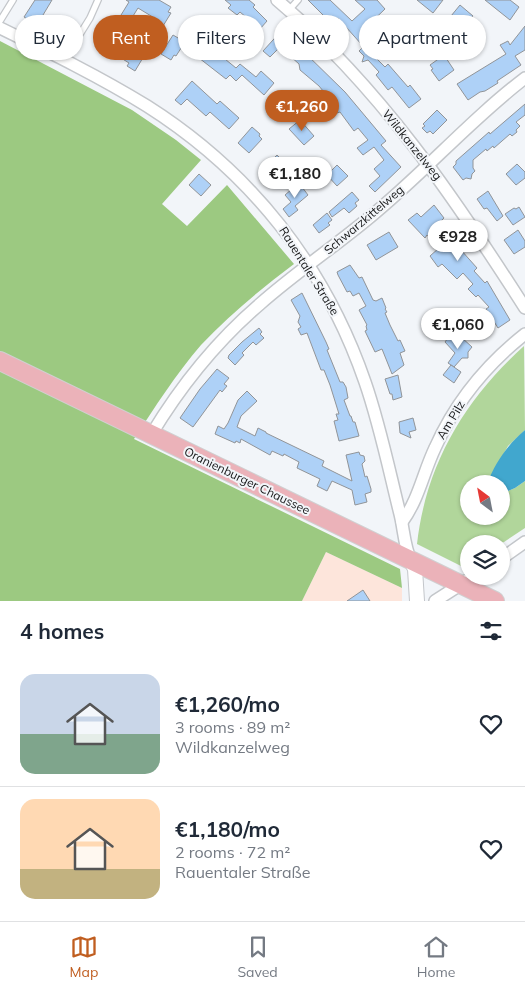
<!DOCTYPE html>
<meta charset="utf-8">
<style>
:root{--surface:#fff;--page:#f2f2f3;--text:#1f2937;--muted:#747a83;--line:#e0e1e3;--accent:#c05e20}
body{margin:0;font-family:Mulish,sans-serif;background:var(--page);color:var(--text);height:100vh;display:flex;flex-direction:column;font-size:19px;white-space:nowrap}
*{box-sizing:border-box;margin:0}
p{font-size:16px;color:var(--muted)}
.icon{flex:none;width:28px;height:28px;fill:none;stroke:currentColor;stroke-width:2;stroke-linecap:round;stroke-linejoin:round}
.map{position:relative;height:601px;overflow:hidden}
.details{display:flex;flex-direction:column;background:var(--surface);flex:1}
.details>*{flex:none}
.banner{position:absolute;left:15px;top:15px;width:495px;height:45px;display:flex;gap:10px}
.needle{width:32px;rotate:328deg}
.fabs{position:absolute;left:460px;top:475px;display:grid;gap:10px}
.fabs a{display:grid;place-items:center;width:50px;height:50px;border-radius:50%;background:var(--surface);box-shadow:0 1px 4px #0004;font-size:25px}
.price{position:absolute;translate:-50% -42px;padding:0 11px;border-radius:18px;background:#fff;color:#222;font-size:16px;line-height:32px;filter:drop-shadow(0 1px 2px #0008)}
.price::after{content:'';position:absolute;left:50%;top:30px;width:15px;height:11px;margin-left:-8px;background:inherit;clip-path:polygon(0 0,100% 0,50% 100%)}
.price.on{background:var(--accent);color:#fff}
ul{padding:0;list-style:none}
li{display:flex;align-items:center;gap:15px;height:125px;padding:0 20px}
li+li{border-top:1px solid var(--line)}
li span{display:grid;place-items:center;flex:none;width:140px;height:100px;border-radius:15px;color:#555}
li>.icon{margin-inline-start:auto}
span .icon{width:60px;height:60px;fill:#fffc;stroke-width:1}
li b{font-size:21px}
h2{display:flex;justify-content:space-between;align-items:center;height:60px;padding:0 20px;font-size:21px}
.tag{padding:0 18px;border-radius:22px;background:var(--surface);box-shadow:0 1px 4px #0004;font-size:18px;line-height:45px}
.tag.on{background:var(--accent);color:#fff}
.dock{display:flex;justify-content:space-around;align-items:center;height:70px;border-top:1px solid var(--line);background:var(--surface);font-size:14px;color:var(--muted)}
.dock a{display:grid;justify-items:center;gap:2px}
.dock .on{color:var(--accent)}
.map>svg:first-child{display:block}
</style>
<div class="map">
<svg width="525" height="601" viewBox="0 0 525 601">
<rect width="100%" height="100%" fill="#f2f5f9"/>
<!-- commercial -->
<path fill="#fde5db" d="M326 552 402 588V601H302Z"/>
<!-- green -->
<path fill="#b1d69b" d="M524 346 525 430 508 446 487 484H469V516H501V494L515 488 525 481V528L501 544H469V566L465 568 417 544C426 464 465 399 524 346Z"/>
<!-- forest -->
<path fill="#9cc981" d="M0 41 132 110 176 140 201 160 162 204 187 226 227 185 294 264C261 289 229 315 201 345 176 374 155 407 134 439L400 569 402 588 326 552 302 601H0Z"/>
<!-- water -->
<path fill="#41a7ce" d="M525 430V481L515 488 501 494V484H487C495 463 508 444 525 430Z"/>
<!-- building -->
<g fill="#aed1f7" stroke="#919498">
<path d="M35 0H52L37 25 24 17Z"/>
<path d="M126 0H159L171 7 168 12 171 13 163 26 155 21 156 19 138 8 120 37 138 48 139 46 147 51 135 71 127 66 129 63 102 46 129 2Z"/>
<path d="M225 0H249L255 5 253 7 267 21 260 29 240 12 237 15 228 8 231 5Z"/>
<path d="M308 0H330L352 21 365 9 355 0H377L385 9 361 32 379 51 374 56 385 67 388 64 408 87 410 85 421 99 409 108 392 87 388 90 376 75 379 72 368 60 362 62 364 56 359 51 362 48 361 46 362 45 338 18 332 24Z"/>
<path d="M417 0H443L433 13Z"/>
<path d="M485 0H510L519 7 510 20Z"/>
<path d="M460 5 473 16 464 26 451 16Z"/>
<path d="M428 24 438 36 430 43 422 32Z"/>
<path d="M525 26V50L515 56 521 65 497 81 498 83 485 91 480 92 468 100 457 84 506 54 500 45 508 41 510 45Z"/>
<path d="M283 29 303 46 301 49 345 92 386 141 381 145 401 167 375 192 369 186 380 176 374 169 384 160 374 147 363 155 357 148 368 140 358 128 354 131 340 112 334 114 337 108 333 103 319 86 300 70 299 64 280 47 270 57 263 51Z"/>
<path d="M173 35 185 42 176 56 174 55 171 60 161 54Z"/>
<path d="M465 42 468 45 469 44 476 52 466 59 458 48Z"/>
<path d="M209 46 236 68 240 64 256 77 261 71 274 83 264 95 242 75 236 81 230 75 226 79 199 58Z"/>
<path d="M444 55 454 70 439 81 431 70 433 69 430 65Z"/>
<path d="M192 81 217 104 220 101 239 118 229 129 210 112 206 116 187 99 181 105 175 100Z"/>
<path d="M525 104V115L516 122 520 126 516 130 517 132 512 136 510 134 494 148 493 146 487 151 486 149 473 160V168L475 171 472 174 471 179 466 178 463 180 453 167 456 164V161L489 132 490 134Z"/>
<path d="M437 110 447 120 433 134 430 131 427 133 422 128 425 126 423 124Z"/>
<path d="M300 120 314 136 304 145 289 129Z"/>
<path d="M252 127 260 134 259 136 262 139 249 153 238 143Z"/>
<path d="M277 155 288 166 277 177 271 170V161Z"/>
<path d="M517 164 525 172V178L516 185 506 174Z"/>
<path d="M337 165 348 176 337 186 327 175Z"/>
<path d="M199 174 211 185 201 196 189 185Z"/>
<path d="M299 183 308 195 295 206 298 210 289 217 283 209 291 202 285 195Z"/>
<path d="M488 191 503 216 497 221 487 208 484 209 477 199Z"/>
<path d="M352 192 359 200 355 203 357 206 349 213 344 208 332 217 329 212Z"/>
<path d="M434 205 444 218 435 227 449 242 454 237 464 247 461 250 477 268 474 271 485 283 487 281 510 320 498 328 486 309 489 307 478 295 476 297 468 289 473 284 463 273 457 279 442 264 438 267 430 256 439 248 427 235 425 238 408 220 417 213 421 217Z"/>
<path d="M519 207 525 217 513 225 505 214 514 208 516 209Z"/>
<path d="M327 213 332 220 328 223 330 225 319 233 313 225Z"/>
<path d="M518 230 525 241V247L514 254 504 240Z"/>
<path d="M389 232 398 247 376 260 367 245Z"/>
<path d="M350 265 359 278 362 277 373 300 376 301 382 298 386 308 385 309 387 312 385 313 390 325 398 341 400 340 405 351 400 353 404 365 392 374 382 349 375 352 365 331 367 330 366 326 367 325 359 310 366 306 359 293 353 296 350 291 347 292 338 275 337 272Z"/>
<path d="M302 293 326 342 329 349 327 350 340 382H343L346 387 348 398 344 400 350 416H351L353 422H355L359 436 339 441 334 421 338 420 336 414H339L330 385 324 370H321L307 333 301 335 298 329 301 327 298 322 300 316 291 300Z"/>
<path d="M259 328 262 332 260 334 264 338 256 345 253 342 242 353 244 355 235 365 228 358 229 355 242 342Z"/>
<path d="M450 335 457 341 461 337 472 347 468 352V358H462L454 367 448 363 455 353 445 342Z"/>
<path d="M451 365 461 372 454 383 443 375Z"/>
<path d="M217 369 229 378 224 384 227 386 222 392 220 390 193 427 180 418 200 389Z"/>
<path d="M398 375 402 397 393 400 392 394H390L385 379Z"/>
<path d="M247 391 257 401 241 416 237 427 255 436 258 428 266 432V433L324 461 322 466 352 481 346 455 359 452 360 455 364 456 365 461 362 464 365 477 367 476 371 489V492L365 494 367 502 355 505 352 490 332 481 327 491 317 486 320 479 297 468 299 462 284 454 283 456 272 451 270 455 241 439 240 443 236 441 235 443 215 434 218 426 224 429 228 423 238 400Z"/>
<path d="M413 418 416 430 409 432 411 438 400 433 399 422Z"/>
<path d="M363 590 370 601H347Z"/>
</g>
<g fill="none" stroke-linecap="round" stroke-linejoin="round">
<defs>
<g id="service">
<path d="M289 10 298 0"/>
<path d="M0 21 13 0"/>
<path d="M64 60 90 18 98 0"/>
</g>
<g id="minor">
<path d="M277 0C379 86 454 197 525 308"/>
<path d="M0 28C49 52 100 77 147 106 251 172 325 266 365 382 380 425 389 470 400 514 404 530 404 546 411 561"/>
<path d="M151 435C180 387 218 340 260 304 295 273 334 247 370 217 424 173 470 120 525 78"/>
<path d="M402 522C419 499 423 473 435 448 455 403 487 364 525 334"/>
<path d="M501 559 525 542"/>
<path d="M435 601 474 576"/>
</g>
<path id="tertiary" d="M411 561 415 569 417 601"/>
<path id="primary" d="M0 361 495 601"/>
</defs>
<!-- service casing -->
<use href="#service" stroke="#c3c6ca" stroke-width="8"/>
<!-- minor casing -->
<use href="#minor" stroke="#c3c6ca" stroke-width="14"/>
<!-- tertiary casing -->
<use href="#tertiary" stroke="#c3c6ca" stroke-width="16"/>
<!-- primary casing -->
<use href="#primary" stroke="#d0d0d1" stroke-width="20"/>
<!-- service -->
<use href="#service" stroke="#fff" stroke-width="5.5"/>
<!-- minor -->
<use href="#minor" stroke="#fff" stroke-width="11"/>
<!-- tertiary -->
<use href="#tertiary" stroke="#fff" stroke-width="14"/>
<!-- primary -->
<use href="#primary" stroke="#ebb2b9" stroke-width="18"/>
</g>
<g text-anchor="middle" stroke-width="4" stroke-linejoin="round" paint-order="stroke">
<!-- street labels -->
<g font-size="12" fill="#151617" stroke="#f2f5f9">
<text transform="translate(412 145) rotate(51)" y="4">Wildkanzelweg</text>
<text transform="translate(364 220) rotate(-40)" y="4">Schwarzkittelweg</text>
<text transform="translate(309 271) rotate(58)" y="4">Rauentaler Straße</text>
<text transform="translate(451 420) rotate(-59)" y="4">Am Pilz</text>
<text transform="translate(247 481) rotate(26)" y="4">Oranienburger Chaussee</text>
</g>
</g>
</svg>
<div class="fabs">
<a><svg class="needle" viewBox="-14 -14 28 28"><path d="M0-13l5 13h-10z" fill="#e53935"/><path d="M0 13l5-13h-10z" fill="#747a83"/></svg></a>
<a><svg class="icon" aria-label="layers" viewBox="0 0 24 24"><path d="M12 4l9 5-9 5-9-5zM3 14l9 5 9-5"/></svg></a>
</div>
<b class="price on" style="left:302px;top:132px">€1,260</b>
<b class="price" style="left:295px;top:199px">€1,180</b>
<b class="price" style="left:458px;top:262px">€928</b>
<b class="price" style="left:458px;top:350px">€1,060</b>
<div class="banner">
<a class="tag">Buy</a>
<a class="tag on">Rent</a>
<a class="tag">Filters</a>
<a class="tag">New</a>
<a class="tag">Apartment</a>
</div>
</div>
<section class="details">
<h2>4 homes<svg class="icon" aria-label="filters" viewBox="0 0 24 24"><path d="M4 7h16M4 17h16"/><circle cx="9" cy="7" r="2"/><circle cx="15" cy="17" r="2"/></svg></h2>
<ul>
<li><span style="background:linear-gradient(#c9d6e8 60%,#7fa58c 0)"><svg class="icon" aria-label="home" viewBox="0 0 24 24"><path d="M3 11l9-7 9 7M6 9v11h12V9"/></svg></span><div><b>€1,260/mo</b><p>3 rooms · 89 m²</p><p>Wildkanzelweg</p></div><svg class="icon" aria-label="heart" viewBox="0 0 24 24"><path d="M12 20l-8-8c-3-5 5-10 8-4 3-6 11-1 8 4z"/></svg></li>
<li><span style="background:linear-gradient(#ffd9b3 70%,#c2b280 0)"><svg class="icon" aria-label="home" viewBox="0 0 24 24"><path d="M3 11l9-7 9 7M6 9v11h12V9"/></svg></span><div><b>€1,180/mo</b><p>2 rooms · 72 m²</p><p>Rauentaler Straße</p></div><svg class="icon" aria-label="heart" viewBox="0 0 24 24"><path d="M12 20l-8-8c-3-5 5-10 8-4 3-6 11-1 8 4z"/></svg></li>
</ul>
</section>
<nav class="dock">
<a class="on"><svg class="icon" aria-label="map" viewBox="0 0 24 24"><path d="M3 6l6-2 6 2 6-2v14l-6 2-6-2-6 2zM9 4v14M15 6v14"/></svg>Map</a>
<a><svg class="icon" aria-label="saved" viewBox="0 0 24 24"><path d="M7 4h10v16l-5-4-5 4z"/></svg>Saved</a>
<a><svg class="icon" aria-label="home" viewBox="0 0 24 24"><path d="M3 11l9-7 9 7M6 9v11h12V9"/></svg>Home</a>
</nav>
